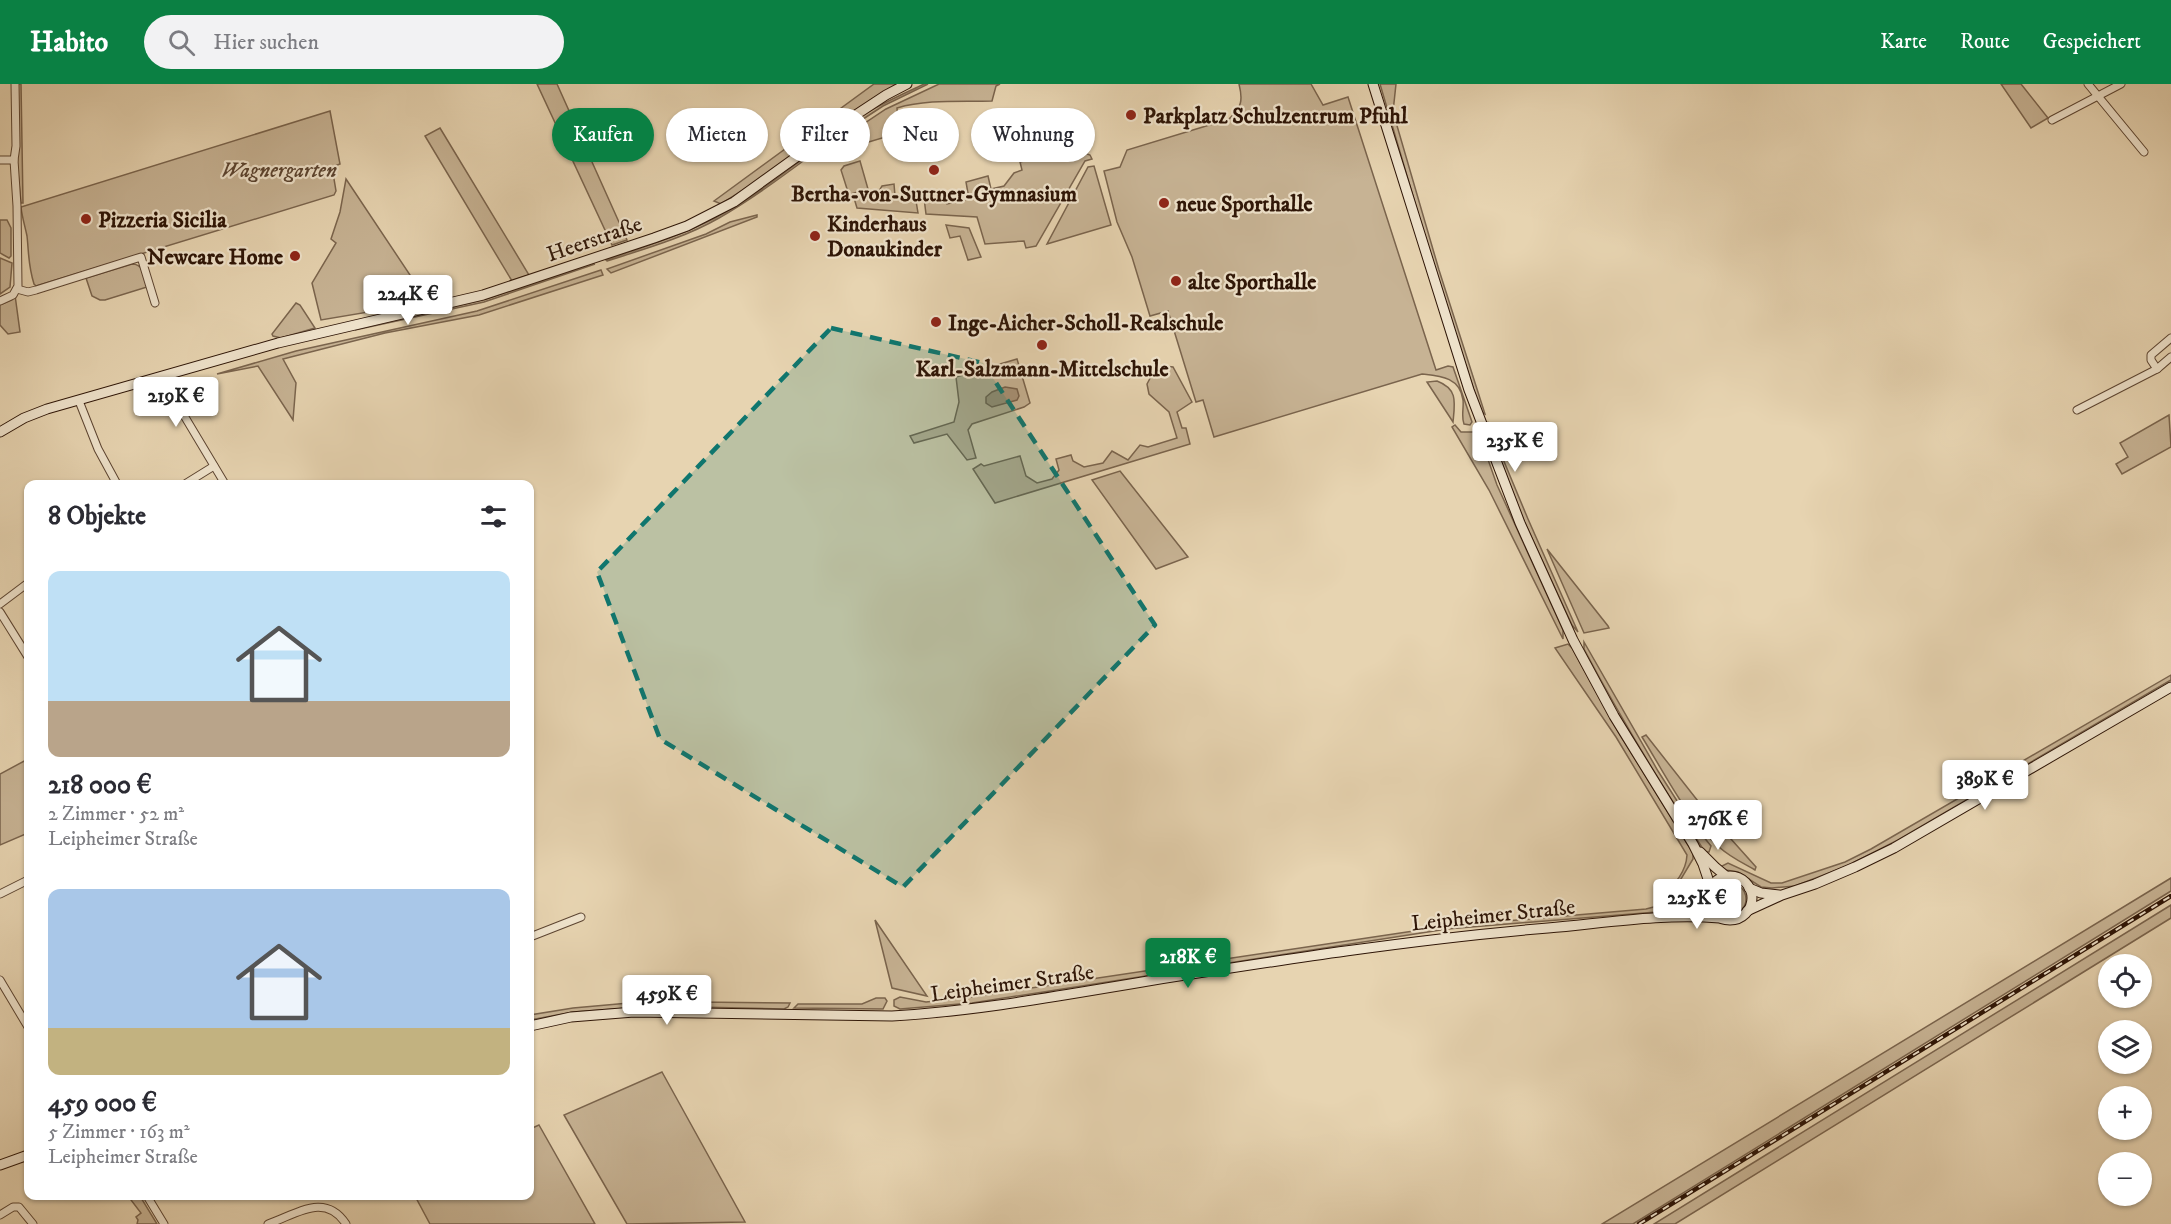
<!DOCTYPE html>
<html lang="de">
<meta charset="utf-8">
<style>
:root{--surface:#fff;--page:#f2f2f3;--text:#2b2b33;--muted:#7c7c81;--accent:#0b8043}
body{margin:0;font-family:"IM FELL DW Pica",serif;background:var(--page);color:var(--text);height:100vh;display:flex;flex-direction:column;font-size:22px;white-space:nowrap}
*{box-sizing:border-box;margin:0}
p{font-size:20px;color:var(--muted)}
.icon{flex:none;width:33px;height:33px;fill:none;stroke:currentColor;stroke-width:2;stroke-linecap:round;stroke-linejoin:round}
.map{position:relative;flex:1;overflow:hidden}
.side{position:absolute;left:24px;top:396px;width:510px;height:720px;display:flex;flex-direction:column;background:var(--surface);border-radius:12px;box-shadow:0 2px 4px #0004}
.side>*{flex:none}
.banner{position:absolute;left:552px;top:24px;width:570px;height:54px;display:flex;gap:12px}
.controls{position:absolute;left:2098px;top:870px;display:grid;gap:12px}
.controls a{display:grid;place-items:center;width:54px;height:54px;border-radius:50%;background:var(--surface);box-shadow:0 2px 4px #0004;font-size:30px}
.price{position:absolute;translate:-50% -51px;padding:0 14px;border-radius:6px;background:#fff;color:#222;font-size:20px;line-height:39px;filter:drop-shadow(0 2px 3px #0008)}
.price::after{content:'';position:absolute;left:50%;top:36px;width:18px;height:14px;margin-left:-9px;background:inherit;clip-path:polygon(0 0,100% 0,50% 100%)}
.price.on{background:var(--accent);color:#fff}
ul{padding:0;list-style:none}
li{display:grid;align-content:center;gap:12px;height:318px;padding:0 24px}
li span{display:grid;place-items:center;height:186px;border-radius:12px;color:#555}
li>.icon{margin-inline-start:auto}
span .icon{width:108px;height:108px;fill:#fffc;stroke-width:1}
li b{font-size:26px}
h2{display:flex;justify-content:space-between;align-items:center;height:72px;padding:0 24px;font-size:26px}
.tag{padding:0 21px;border-radius:27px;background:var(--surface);box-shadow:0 2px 4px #0004;font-size:21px;line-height:54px}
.tag.on{background:var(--accent);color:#fff}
header{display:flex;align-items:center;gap:36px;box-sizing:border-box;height:84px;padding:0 30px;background:var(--accent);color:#fff}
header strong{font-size:28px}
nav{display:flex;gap:33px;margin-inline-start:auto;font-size:21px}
.search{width:420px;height:54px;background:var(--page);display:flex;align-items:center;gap:15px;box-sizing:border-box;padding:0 21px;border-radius:33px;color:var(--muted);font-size:22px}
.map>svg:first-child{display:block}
</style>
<header>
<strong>Habito</strong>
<div class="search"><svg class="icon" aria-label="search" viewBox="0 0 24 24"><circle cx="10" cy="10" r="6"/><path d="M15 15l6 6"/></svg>Hier suchen</div>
<nav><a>Karte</a><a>Route</a><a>Gespeichert</a></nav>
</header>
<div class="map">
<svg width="2171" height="1140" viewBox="0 0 2171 1140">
<rect width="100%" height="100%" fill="#e7d4b1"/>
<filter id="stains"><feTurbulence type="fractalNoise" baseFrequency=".00333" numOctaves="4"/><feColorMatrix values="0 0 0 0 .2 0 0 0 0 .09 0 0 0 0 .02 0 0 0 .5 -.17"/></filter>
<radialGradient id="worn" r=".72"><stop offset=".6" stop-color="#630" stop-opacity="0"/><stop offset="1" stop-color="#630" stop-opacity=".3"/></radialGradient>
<!-- green -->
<g fill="#c7b394" stroke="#7a644d" stroke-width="1.5">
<path d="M18 0H21L23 119H21L17 78Z"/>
<path d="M537 0H557L627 156 612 161Z"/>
<path d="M874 0H897L844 33 773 87 721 120 714 117Z"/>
<path d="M924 0H928L883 22 828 58C848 34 895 14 924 0Z"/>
<path d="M939 0H1000L996 2 992 17C960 18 928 15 897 24L898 36 891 42 889 52 845 65 841 55 886 25Z"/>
<path d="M1239 0H1311L1323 21 1348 13 1436 286 1448 282 1453 283 1472 338 1470 341 1464 340C1461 332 1464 324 1463 316 1460 293 1440 292 1422 290L1214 353 1203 316 1196 318 1168 227 1150 232 1132 173 1117 138 1104 87 1120 83 1127 66 1229 35C1242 23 1243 16 1239 0Z"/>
<path d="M1380 0H1396L1393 28 1439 186 1485 330 1481 328 1435 187Z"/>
<path d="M2001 0H2021L2048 34 2031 44Z"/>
<path d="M330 27 340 80 332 83 336 107 334 111 36 202 34 200C28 181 29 170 27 152 25 142 22 133 21 123Z"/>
<path d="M440 44 529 191 512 197 425 52Z"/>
<path d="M1082 68 1090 71 1092 75 1085 77 1036 162 1026 164 1024 157 985 160 977 133 926 130 924 114 940 113 947 120 969 115 966 98 988 92 991 105 1004 102 1014 89 1022 86 1020 78 1035 74 1047 77Z"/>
<path d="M811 69H814C783 92 752 115 719 134 684 154 644 165 607 177L606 176C643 163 680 152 715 134 749 116 780 92 811 69Z"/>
<path d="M860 77 868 105 851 110 848 108 841 86 844 82Z"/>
<path d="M1094 82 1111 141 1047 160 1088 83Z"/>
<path d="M346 95 428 218 321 236 312 199 336 159 331 155 340 128Z"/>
<path d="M894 100 895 112 915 111 918 129 857 124 854 114H875L882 102Z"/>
<path d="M757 131V133L611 189 607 185 706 150 730 138Z"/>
<path d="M0 136H7L11 144V172L9 174 0 169Z"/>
<path d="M946 141 969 144 981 173 968 176 960 152 950 154Z"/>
<path d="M0 174 12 179 10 203 0 210Z"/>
<path d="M132 180C144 180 145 193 147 203L105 216H100L92 212 86 194Z"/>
<path d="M595 180 484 218 355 246 483 216Z"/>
<path d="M601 186 603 191 479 231 385 249 283 275 296 299 293 336 258 282 217 290 296 267 477 227Z"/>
<path d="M15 211 20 248 8 250 0 241V221L12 216Z"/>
<path d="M296 219 300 221 315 244 281 254 273 252 272 250Z"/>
<path d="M1017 275 1030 319 1024 323 972 340 968 346 976 374 967 376 947 350 914 359 910 352 954 338 959 318 956 293Z"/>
<path d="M1164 282 1173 283 1192 318 1177 328 1182 344H1186L1190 360 995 419 973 385 981 380 984 382 1020 372 1026 392 1037 399 1052 395 1059 386 1056 375 1071 371 1073 377 1084 383 1103 379 1112 367 1128 376 1140 361 1148 363 1177 354 1169 328 1149 310 1147 300 1154 287Z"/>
<path d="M1437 297C1458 305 1455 318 1453 338L1427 298Z"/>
<path d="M2169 331 2171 363 2122 390 2116 380 2128 373 2120 359Z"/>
<path d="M1488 339 1528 435 1578 548 1572 541 1524 437 1487 342Z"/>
<path d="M1455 341 1461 348H1475L1479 350 1497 401 1563 546V555L1489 406 1452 343Z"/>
<path d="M1120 387 1188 473 1156 485 1092 396Z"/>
<path d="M1547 465 1608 542 1609 544 1584 549Z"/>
<path d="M1584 558 1658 687 1686 731 1711 762 1709 768H1705C1662 702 1621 635 1584 565Z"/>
<path d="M1568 560 1572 564 1620 651 1693 769V775L1675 805 1659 813C1673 803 1686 789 1687 771L1616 653 1555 564Z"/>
<path d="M2171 591V596L1898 756 1847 782 1795 802 1772 804 1761 803 1738 788 1726 786 1720 783 1728 779 1771 799H1782L1845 778 1871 765Z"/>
<path d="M1646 651 1705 726 1756 783 1755 786C1743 779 1730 773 1719 763 1686 734 1665 690 1642 653Z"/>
<path d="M28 675V749L0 761V690Z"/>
<path d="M2171 794V807L1633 1140H1602Z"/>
<path d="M1699 798 1703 799C1704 814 1695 822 1681 826L1447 845 972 919 900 925 894 922V916L900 913 926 918 971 913 1447 842 1646 825 1665 820Z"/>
<circle cx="1730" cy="815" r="16"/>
<path d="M2171 821V834L1675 1140H1654Z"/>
<path d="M875 836 927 912 892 904Z"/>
<path d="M876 914H885L887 917 883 925 794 924 798 920H862Z"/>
<path d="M697 918 790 919 788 923 784 925 698 923 684 919Z"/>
<path d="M629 919H669L658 922 573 928 530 936V931L573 924Z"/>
<path d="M662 988 745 1138 627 1140 564 1031Z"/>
<path d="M539 1041 595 1140H430L415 1112H530V1045Z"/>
<path d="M128 1112H140L157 1140H137L138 1136 136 1133 141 1129Z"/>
</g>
<!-- water -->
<path fill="#a89377" stroke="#77604a" stroke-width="1.5" d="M1005 303 1017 305 1019 312 1017 316 992 323 986 319V313L992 308Z"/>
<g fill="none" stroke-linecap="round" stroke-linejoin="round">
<defs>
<g id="street">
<path d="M2088 0 2144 68"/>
<path d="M2052 36 2121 0"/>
<path d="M0 76H14"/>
<path d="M17 205 28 208 36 206 141 173 155 219"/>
<path d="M0 217 13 211 18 202 17 122 14 76 16 62 15 0"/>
<path d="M2157 285 2151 276V271L2171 254"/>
<path d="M161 293 225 400"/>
<path d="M79 317 98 365 117 400"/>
<path d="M2077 326 2157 285 2171 273"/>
<path d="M185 400 214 382"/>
<path d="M0 520 28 499"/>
<path d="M0 528 28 573"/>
<path d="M0 810 28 796"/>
<path d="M530 853 581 833"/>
<path d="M0 896 28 943"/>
<path d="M147 1112 164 1140"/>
<path d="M0 1131 13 1123H19L33 1140"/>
<path d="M268 1140C297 1130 325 1108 346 1140"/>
</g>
<g id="secondary">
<path d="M1373 0 1469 306 1520 439 1573 556 1614 632 1693 760 1703 780 1711 804"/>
<path d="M0 348 24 334 47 325 278 259 483 211 654 154 687 142 734 118 845 38 886 11 907 0"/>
<path d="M1700 768 1715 783 1727 793"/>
<circle cx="1730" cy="814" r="22"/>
<path d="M1749 804 1761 809 1779 811"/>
<path d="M1747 827 1782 811 1815 800 1855 783 1894 764 2171 603"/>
<path d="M1681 831 1699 823 1708 813"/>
<path d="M530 942 571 933 634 928 892 932C978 927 1063 911 1148 897 1281 876 1414 855 1548 844 1605 839 1663 829 1720 834"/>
<path d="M0 1081 28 1071"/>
</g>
</defs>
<!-- street casing -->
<use href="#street" stroke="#5c4431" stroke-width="9"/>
<!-- secondary casing -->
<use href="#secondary" stroke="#2d1406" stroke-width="11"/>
<!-- street -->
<use href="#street" stroke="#efe3cc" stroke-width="7"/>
<!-- secondary -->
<use href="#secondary" stroke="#efe3cc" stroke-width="9"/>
<defs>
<path id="rail" d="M1639 1140 2171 812"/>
</defs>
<!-- rail casing -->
<use href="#rail" stroke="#2d1406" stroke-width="4.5"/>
<!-- rail -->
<use href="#rail" stroke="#efe3cc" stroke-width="2" stroke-dasharray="7" stroke-linecap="butt"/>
</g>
<!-- marked area -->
<path fill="#0f766e" fill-opacity="0.2" stroke="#0f766e" stroke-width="4.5" stroke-dasharray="12 8" stroke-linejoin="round" d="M831 244 983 279 1155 541 903 803 660 655 597 488Z"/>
<!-- markers -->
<g fill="#8f2418" stroke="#efe3cc" stroke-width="2">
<circle cx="1131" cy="31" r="6"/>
<circle cx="934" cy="86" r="6"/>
<circle cx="1164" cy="119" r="6"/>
<circle cx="86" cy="135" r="6"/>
<circle cx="815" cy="152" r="6"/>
<circle cx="295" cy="172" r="6"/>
<circle cx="1176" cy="197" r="6"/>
<circle cx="936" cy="238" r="6"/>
<circle cx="1042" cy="261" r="6"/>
</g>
<g text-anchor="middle" stroke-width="4.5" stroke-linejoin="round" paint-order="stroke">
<!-- poi labels -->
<g font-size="22" font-weight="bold" fill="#2d1406" stroke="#efe3cc" text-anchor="start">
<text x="1143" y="39">Parkplatz Schulzentrum Pfuhl</text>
<text x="934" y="117" text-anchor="middle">Bertha-von-Suttner-Gymnasium</text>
<text x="1176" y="127">neue Sporthalle</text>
<text x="98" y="143">Pizzeria Sicilia</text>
<text x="827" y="147">Kinderhaus<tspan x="827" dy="25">Donaukinder</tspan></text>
<text x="283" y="180" text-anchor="end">Newcare Home</text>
<text x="1188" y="205">alte Sporthalle</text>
<text x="948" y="246">Inge-Aicher-Scholl-Realschule</text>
<text x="1042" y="292" text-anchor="middle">Karl-Salzmann-Mittelschule</text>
</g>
<!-- park labels -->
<g font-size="22" font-style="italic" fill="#5b4431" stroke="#efe3cc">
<text x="279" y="93">Wagnergarten</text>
</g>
<!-- street labels -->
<g font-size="22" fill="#2d1406" stroke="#efe3cc">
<text transform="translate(594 154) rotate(-19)" y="8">Heerstraße</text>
<text transform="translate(1493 830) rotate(-6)" y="8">Leipheimer Straße</text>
<text transform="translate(1012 898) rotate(-8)" y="8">Leipheimer Straße</text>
</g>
</g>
<rect width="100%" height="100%" filter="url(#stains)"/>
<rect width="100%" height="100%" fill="url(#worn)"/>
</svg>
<div class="controls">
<a><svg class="icon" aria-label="locate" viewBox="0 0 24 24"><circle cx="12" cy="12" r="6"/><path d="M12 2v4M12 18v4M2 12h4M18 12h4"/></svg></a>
<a><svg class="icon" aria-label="layers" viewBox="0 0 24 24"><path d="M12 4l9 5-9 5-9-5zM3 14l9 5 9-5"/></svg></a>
<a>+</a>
<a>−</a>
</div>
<b class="price" style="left:408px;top:242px">224K €</b>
<b class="price" style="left:176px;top:344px">219K €</b>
<b class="price" style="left:1515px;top:389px">235K €</b>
<b class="price" style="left:1985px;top:727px">389K €</b>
<b class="price" style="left:1718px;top:767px">276K €</b>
<b class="price" style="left:1697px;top:846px">225K €</b>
<b class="price on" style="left:1188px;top:905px">218K €</b>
<b class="price" style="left:667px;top:942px">459K €</b>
<div class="banner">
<a class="tag on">Kaufen</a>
<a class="tag">Mieten</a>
<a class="tag">Filter</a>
<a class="tag">Neu</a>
<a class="tag">Wohnung</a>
</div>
<section class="side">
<h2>8 Objekte<svg class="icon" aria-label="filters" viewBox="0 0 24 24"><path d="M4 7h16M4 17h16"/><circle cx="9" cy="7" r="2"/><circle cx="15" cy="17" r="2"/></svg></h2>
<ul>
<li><span style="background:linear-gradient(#bfe0f5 70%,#b9a48a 0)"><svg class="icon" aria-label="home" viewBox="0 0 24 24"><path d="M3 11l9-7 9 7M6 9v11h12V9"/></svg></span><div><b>218 000 €</b><p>2 Zimmer · 52 m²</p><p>Leipheimer Straße</p></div></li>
<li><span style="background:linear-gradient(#a9c7e8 75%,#c2b280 0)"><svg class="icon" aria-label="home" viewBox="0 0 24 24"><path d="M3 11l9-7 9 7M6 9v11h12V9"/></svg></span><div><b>459 000 €</b><p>5 Zimmer · 163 m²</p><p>Leipheimer Straße</p></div></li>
</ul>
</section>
</div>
